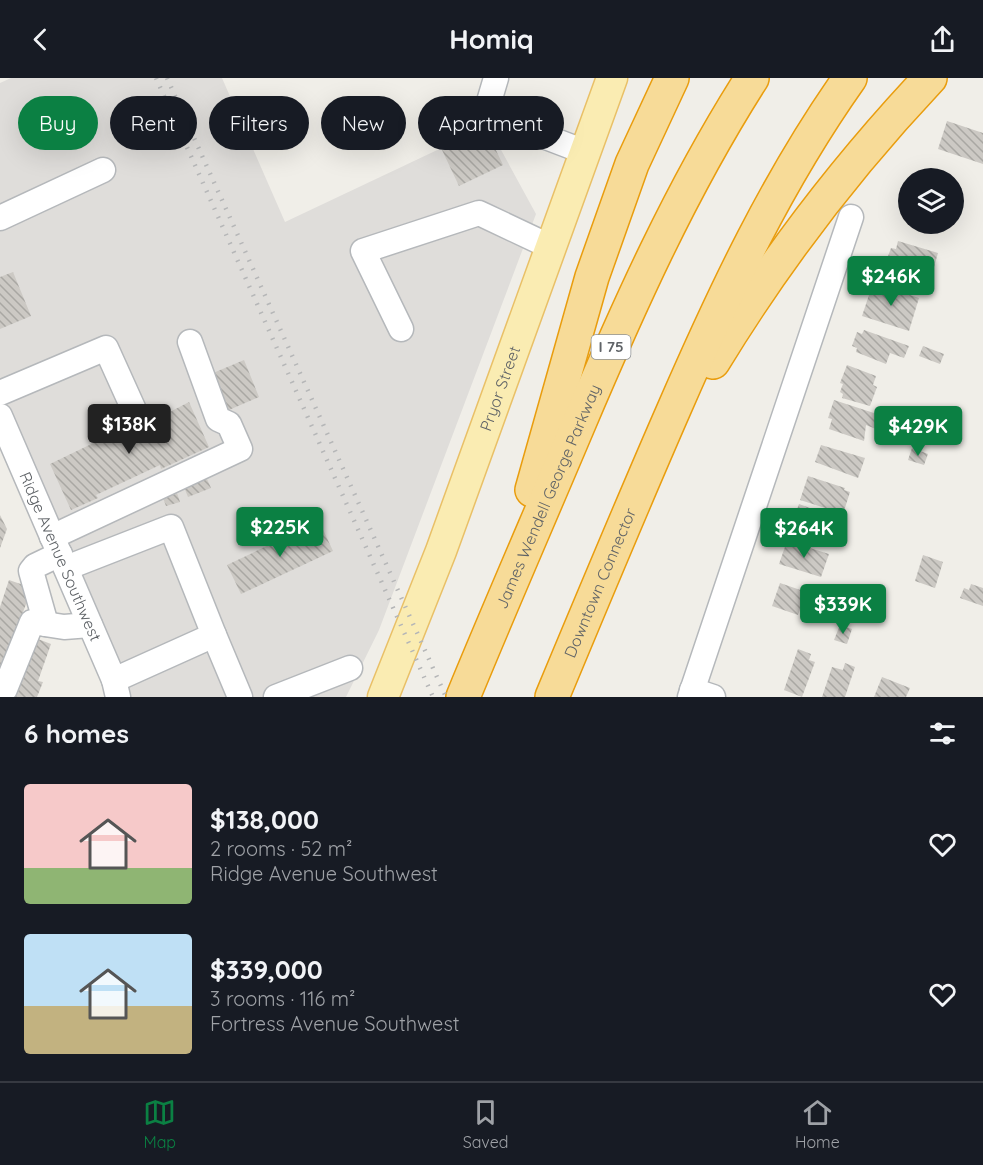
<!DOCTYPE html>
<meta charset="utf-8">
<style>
:root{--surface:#171b24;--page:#20242c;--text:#f1f3f6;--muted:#9ea1a6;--line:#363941;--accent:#0b8043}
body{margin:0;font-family:Quicksand,sans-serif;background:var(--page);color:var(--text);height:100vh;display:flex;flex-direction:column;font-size:22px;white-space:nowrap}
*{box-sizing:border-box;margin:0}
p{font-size:20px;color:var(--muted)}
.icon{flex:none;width:33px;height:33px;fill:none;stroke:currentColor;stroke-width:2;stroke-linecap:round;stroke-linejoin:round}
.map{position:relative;height:619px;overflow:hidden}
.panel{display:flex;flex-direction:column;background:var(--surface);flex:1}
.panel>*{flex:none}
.banner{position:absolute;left:18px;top:18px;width:600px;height:54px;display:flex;gap:12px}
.fabs{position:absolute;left:898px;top:90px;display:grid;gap:12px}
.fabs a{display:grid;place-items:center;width:66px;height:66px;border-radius:50%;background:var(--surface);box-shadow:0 6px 24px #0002;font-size:30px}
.price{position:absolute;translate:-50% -51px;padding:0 14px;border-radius:6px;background:var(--accent);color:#fff;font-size:20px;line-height:39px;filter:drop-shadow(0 2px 3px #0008)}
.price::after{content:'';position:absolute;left:50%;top:36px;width:18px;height:14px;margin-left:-9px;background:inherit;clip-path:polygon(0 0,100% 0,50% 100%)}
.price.active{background:#222;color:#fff}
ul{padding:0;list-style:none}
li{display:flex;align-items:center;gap:18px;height:150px;padding:0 24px}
li span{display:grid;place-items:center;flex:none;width:168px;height:120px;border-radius:6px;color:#555}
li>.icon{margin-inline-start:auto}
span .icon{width:72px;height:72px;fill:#fffc;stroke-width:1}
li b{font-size:26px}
h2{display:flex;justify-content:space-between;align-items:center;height:72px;padding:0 24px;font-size:26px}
.chip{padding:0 21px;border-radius:27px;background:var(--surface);box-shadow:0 6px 24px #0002;font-size:21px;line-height:54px}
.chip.active{background:var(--accent);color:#fff}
header{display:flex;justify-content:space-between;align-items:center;height:78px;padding:0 24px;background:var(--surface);font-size:27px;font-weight:700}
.tab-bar{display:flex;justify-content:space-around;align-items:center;height:84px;border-top:2px solid var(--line);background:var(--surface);font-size:16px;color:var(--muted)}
.tab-bar a{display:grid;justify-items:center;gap:3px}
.tab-bar .active{color:var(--accent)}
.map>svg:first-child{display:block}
</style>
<header><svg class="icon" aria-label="back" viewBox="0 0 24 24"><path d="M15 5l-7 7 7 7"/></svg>Homiq<svg class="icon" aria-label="share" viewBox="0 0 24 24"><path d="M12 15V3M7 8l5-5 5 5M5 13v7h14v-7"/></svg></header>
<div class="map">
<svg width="983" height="619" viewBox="0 0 983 619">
<defs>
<pattern id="building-back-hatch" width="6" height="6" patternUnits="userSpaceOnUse" patternTransform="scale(1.5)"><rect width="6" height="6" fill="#ccc9c4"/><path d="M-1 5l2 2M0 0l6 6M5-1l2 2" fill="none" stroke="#a9a7a3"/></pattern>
</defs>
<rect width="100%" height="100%" fill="#f0eee8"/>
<!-- industrial -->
<path fill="#dfddda" d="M11 0H222L285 144 488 48 536 136 379 552 346 619H118L0 341V5Z"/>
<!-- building -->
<g fill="url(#building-back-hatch)">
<path d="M947 43 983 55V86L938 71Z"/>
<path d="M486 51 503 87 459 108 442 72Z"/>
<path d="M898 163 938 175 932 196 887 181 891 170 896 171Z"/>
<path d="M13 194 31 238 0 251V199Z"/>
<path d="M873 205 919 220 909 253 862 238Z"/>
<path d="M864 252 909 268 904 280 890 275 886 286 856 274 857 270 852 268 857 254 862 256Z"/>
<path d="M923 268 944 276 940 286 919 278Z"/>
<path d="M244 282 259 319 222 335 206 298Z"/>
<path d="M847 287 876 298 873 307 877 309 870 328 842 320 843 316 840 314 843 306 840 305Z"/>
<path d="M834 322 880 337 876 351 866 347 864 363 829 351 832 341 828 340Z"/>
<path d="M189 324 209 369 161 391 160 387 96 417 98 420 71 432 50 386 141 342 143 348Z"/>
<path d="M916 332 927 335 923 346 912 342Z"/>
<path d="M821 367 865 380 858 400 815 384Z"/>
<path d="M912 370 928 376 924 387 908 382Z"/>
<path d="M808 398 845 410 844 412 850 414 844 433 839 431 838 434 800 422Z"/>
<path d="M207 401 211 410 188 419 184 409Z"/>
<path d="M177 415 180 424 166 428 163 420Z"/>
<path d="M799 426 840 441 835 466 790 450Z"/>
<path d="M0 437 7 451 0 470Z"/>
<path d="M319 443 333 473 241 516 227 487Z"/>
<path d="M787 463 829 476 821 499 779 486Z"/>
<path d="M923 477 943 484 935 510 915 503Z"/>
<path d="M9 502 32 510 0 596V529Z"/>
<path d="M780 505 812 516 808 528 802 526 798 537 772 528Z"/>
<path d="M971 506 983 510V528L960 520 964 510 969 512Z"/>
<path d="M840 547 852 551 847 566 834 562Z"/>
<path d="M30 558 51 566 38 603 43 604 37 619H14Z"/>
<path d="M798 571 811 576 809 582 815 584 802 619 784 612Z"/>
<path d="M845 585 855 589 845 619H822L832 589 843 592Z"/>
<path d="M882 599 910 610 906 619H874Z"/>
</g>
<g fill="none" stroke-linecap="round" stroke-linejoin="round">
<defs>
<g id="minor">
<path d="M496 0 488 27 496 40 585 74"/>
<path d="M0 140 103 92"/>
<path d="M401 251 363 173 479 135 551 169"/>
<path d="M0 315 106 270 134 332"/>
<path id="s1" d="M0 338 114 602 118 619"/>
<path d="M52 459 240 371 229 346 218 341 190 264"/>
<path d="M66 490 171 449 214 557 114 602"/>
<path d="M46 546 31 493 35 488 60 476"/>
<path d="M214 557 240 619"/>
<path d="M5 611 32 544 64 549 90 547"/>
<path d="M692 612 713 619"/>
<path d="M276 619 350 590"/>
<path d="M690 619 851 139"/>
</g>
<g id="major">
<path id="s2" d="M383 619 441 473 612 0"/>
</g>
<g id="highway">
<path d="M713 284C775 182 848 87 930 0"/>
<path d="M532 412 592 199 632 86 672 0"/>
<path id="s3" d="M463 619C500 529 539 440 577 350 628 230 681 111 752 0"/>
<path id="s4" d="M552 619C592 523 632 427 674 331 724 216 777 103 850 0"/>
</g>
</defs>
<!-- minor casing -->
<use href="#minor" stroke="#b5b8bb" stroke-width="27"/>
<!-- major casing -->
<use href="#major" stroke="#e9c067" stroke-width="33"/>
<!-- highway casing -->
<use href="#highway" stroke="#e99d0e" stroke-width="36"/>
<!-- minor -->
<use href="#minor" stroke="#fff" stroke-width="24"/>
<!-- major -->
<use href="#major" stroke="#faecb2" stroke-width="30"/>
<!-- highway -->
<use href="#highway" stroke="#f7db98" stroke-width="33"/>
<!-- rail -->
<g stroke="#b5b6b7" stroke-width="4.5" stroke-dasharray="1.5 8" stroke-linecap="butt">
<path d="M156 0 433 619"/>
<path d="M167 0 446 619"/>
</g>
</g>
<g text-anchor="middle" stroke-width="4.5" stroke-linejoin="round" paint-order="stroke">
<!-- shield labels -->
<rect fill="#fff" stroke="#8f9295" stroke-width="1.5" x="591.5" y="257" width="39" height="24" rx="4.5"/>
<g font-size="15" font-weight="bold" fill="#5f6367">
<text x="611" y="274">I 75</text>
</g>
<!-- street labels -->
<g font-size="16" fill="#5f6367" stroke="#fff">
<text dy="6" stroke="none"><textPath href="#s2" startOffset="330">Pryor Street</textPath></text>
<text dy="6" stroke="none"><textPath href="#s3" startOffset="218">James Wendell George Parkway</textPath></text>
<text dy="6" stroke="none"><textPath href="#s1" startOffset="153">Ridge Avenue Southwest</textPath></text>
<text dy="6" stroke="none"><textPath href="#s4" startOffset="124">Downtown Connector</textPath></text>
</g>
</g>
</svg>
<div class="fabs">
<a><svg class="icon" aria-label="layers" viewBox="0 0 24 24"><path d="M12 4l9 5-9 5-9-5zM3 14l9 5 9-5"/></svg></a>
</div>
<b class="price" style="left:891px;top:229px">$246K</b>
<b class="price active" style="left:129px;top:377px">$138K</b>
<b class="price" style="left:918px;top:379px">$429K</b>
<b class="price" style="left:280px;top:480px">$225K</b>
<b class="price" style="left:804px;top:481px">$264K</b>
<b class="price" style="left:843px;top:557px">$339K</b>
<div class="banner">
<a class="chip active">Buy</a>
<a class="chip">Rent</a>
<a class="chip">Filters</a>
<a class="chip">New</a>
<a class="chip">Apartment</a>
</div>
</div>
<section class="panel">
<h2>6 homes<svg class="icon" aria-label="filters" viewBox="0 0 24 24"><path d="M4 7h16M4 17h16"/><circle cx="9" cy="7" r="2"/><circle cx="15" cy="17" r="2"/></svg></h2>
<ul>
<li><span style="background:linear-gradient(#f6c9c9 70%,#8fb573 0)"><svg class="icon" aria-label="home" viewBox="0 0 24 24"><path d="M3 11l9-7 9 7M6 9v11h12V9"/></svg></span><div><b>$138,000</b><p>2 rooms · 52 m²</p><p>Ridge Avenue Southwest</p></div><svg class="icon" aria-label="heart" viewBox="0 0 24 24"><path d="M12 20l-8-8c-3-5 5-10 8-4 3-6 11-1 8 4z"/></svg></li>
<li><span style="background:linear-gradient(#bfe0f5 60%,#c2b280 0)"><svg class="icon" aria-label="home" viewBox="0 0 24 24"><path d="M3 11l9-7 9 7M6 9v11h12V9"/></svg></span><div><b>$339,000</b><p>3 rooms · 116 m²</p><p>Fortress Avenue Southwest</p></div><svg class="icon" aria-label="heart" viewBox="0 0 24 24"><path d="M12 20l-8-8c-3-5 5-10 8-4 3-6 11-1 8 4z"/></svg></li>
</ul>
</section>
<nav class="tab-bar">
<a class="active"><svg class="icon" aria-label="map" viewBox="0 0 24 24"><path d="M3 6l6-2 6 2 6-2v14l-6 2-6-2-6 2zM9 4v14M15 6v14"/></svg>Map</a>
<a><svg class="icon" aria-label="saved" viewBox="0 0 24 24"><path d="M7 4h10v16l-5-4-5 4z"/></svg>Saved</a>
<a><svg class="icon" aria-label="home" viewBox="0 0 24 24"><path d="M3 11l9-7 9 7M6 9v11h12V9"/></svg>Home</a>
</nav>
